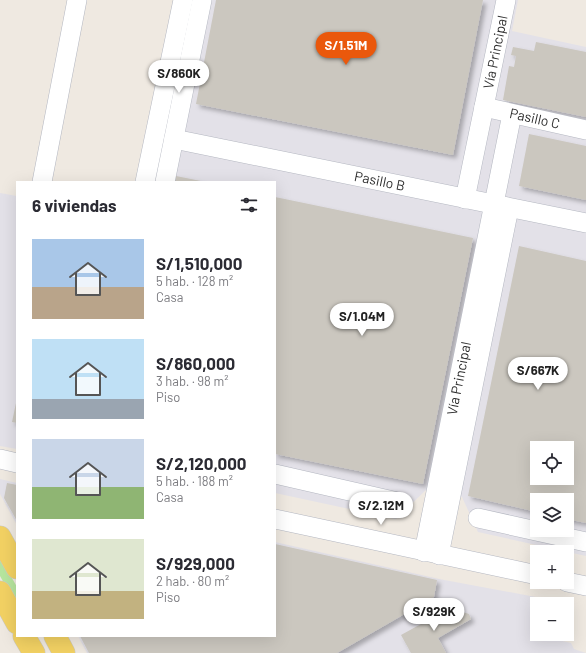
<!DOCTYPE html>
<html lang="es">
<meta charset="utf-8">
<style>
:root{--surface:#fff;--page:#f2f2f3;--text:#2b2b33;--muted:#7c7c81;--accent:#ea580c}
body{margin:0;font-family:Barlow,sans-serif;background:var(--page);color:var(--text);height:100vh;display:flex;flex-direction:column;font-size:15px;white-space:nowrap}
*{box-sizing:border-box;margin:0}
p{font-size:13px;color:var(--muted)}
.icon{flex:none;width:22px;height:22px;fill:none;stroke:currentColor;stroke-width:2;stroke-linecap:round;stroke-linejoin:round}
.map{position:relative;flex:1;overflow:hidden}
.side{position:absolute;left:16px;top:181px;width:260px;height:456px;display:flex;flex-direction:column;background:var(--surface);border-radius:0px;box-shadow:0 4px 16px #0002}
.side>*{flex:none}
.buttons{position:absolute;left:530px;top:441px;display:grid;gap:8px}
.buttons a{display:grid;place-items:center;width:44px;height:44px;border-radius:0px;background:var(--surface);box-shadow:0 4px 16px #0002;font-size:20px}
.price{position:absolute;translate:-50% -34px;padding:0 9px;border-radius:14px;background:#fff;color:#222;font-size:13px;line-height:26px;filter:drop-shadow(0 1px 2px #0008)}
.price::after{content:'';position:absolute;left:50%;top:24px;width:12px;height:9px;margin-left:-6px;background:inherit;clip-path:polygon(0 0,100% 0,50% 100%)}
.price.selected{background:var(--accent);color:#fff}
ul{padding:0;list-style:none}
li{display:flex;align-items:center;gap:12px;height:100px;padding:0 16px}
li span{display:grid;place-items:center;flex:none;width:112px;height:80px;border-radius:0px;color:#555}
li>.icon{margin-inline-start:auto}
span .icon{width:48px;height:48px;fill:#fffc;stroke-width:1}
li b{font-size:17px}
h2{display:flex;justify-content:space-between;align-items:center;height:48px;padding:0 16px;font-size:17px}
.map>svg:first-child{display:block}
</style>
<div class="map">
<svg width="586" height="653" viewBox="0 0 586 653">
<defs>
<filter id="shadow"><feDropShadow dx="3.5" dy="3.5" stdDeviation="2" flood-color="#0004"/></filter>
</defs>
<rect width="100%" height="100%" fill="#efe9e1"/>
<!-- industrial -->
<g fill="#e3e1e8" fill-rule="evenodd">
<path d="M193 0H518L512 31 586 47V556L478 532 462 497 427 489 396 519 275 493V182H156ZM537 448H567V478H537ZM537 500H567V530H537Z"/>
<path d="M0 193 17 196V449L0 446Z"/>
<path d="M0 479 17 483V525L0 494Z"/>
<path d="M275 542 439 579 557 601 556 604H537V634H551L550 638 571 643 574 649 586 653H87L78 636H275Z"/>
</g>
<!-- green -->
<path fill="#b6e59e" d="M0 557 17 587V606L0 576Z"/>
<!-- building -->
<g fill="#cbc7bf" fill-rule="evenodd" filter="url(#shadow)">
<path d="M216 0H483L453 155 196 104Z"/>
<path d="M536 42 586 52V117L503 100 509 66 514 67 516 56 511 55 513 47 534 51Z"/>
<path d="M529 134 586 146V200L519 186Z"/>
<path d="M176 176 201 181V182H174Z"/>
<path d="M275 197 473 238 423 484 275 454Z"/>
<path d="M519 246 586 261V523L567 519V500H537V512L468 496ZM537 448H567V478H537Z"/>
<path d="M16 403H17V423L12 422Z"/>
<path d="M7 483 17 485V521L4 498Z"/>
<path d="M275 544 437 580 434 597 337 653H89L80 636H275Z"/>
<path d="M452 607 454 611 456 610 469 614 471 619 438 638 446 653H411L401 635Z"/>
</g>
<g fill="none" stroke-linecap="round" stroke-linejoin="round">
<defs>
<g id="minor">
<path id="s1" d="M484 107 586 130"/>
<path id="s2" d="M174 139 586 223"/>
<path d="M42 182 77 0"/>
<path d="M145 182 183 0"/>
<path d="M165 182 202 0"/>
<path id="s3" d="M465 199 506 0"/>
<path d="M0 459 17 463"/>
<path d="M275 474 402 503"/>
<path d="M478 518 586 542"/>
<path d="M275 519 537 575"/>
<path id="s4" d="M424 552 512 114"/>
<path d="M439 555 509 208"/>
<path d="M567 582 586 586"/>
</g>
<g id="major">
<path d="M0 537 17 568"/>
<path d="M0 592 17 623"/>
<path d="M24 636 34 653"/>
<path d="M55 636 64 653"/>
</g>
</defs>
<!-- minor casing -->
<use href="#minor" stroke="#b4b7c1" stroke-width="20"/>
<!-- major casing -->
<use href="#major" stroke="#c9c9c9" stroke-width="23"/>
<!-- minor -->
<use href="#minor" stroke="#fff" stroke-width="19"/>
<!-- major -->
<use href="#major" stroke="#f2d163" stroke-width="22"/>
</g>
<g text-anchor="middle" stroke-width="3" stroke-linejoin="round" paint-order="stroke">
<!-- street labels -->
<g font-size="14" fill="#2e2e2e" stroke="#fff">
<text dy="5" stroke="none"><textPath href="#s3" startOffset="150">Vía Principal</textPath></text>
<text dy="5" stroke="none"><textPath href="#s1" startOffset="52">Pasillo C</textPath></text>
<text dy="5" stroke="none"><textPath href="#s2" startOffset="210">Pasillo B</textPath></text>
<text dy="5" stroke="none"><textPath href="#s4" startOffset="177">Vía Principal</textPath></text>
</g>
</g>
</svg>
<div class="buttons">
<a><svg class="icon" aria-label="locate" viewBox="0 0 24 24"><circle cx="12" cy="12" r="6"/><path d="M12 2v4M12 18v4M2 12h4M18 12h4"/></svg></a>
<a><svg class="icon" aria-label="layers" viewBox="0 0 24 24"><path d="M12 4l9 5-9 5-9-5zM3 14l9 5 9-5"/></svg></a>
<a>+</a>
<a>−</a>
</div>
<b class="price selected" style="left:346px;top:66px">S/1.51M</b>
<b class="price" style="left:179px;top:94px">S/860K</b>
<b class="price" style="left:362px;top:337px">S/1.04M</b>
<b class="price" style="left:538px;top:391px">S/667K</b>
<b class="price" style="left:381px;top:526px">S/2.12M</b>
<b class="price" style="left:434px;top:632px">S/929K</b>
<section class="side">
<h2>6 viviendas<svg class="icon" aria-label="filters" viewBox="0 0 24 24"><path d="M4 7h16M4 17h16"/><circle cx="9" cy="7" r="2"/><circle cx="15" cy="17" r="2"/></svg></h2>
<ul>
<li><span style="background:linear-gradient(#a9c7e8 60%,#b9a48a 0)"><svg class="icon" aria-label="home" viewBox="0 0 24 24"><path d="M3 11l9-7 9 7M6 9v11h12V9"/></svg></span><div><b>S/1,510,000</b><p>5 hab. · 128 m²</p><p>Casa</p></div></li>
<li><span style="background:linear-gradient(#bfe0f5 75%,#9aa5b1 0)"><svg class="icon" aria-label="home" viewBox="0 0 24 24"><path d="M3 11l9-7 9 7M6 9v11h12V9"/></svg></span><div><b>S/860,000</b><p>3 hab. · 98 m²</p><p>Piso</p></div></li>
<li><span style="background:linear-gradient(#c9d6e8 60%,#8fb573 0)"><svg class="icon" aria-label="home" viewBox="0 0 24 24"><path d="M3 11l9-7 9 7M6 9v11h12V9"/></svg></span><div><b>S/2,120,000</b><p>5 hab. · 188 m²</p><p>Casa</p></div></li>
<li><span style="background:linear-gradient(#dfe7d0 65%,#c2b280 0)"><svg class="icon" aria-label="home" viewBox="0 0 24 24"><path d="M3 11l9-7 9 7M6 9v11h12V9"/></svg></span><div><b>S/929,000</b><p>2 hab. · 80 m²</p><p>Piso</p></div></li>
</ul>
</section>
</div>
